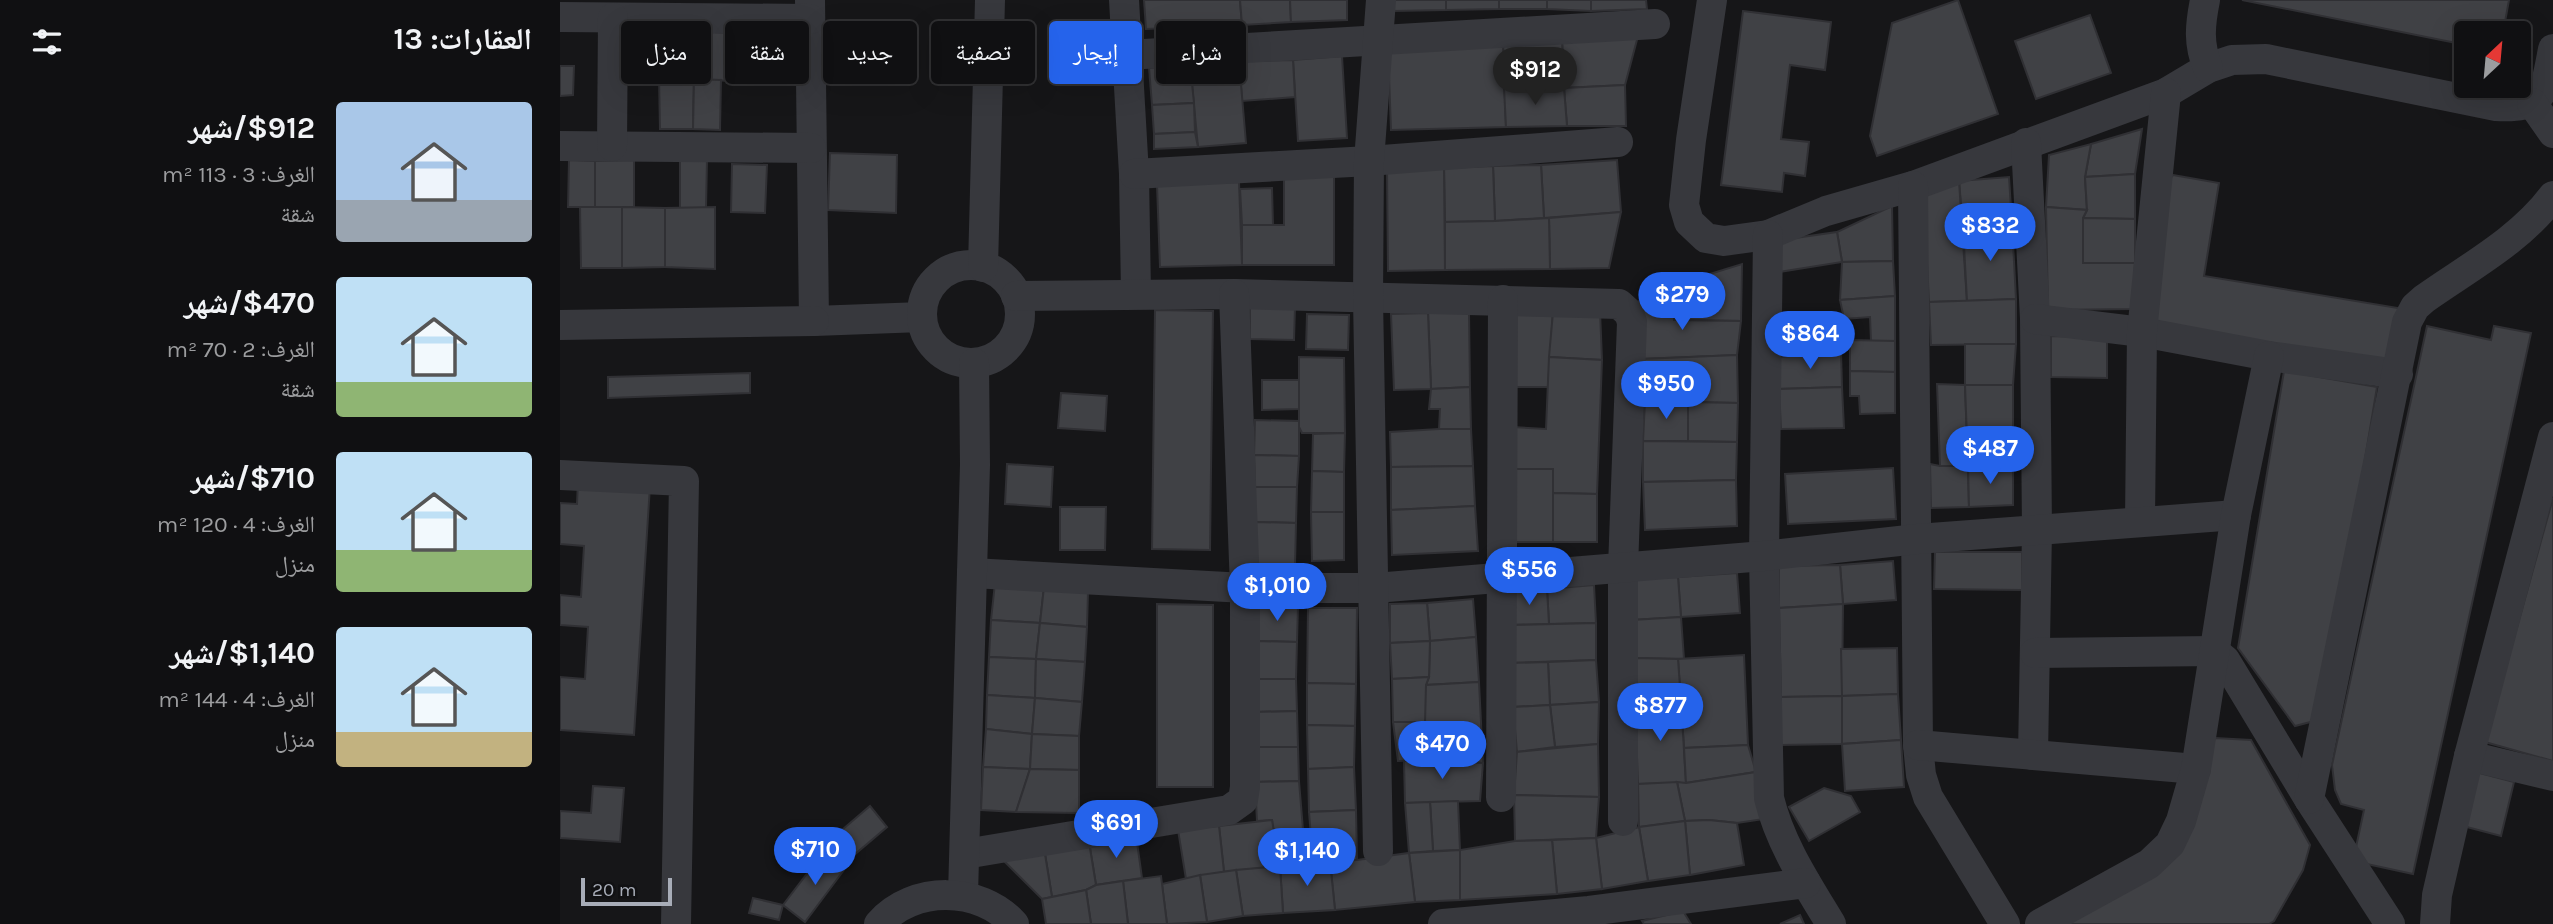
<!DOCTYPE html>
<html lang="ar">
<meta charset="utf-8">
<style>
:root{--surface:#101012;--page:#19191b;--text:#f1f3f6;--muted:#9c9d9f;--line:#303032;--accent:#2563eb}
body{margin:0;font-family:Karla,"Noto Naskh Arabic",sans-serif;background:var(--page);color:var(--text);direction:rtl;height:100vh;display:flex;flex-direction:column;font-size:26px;white-space:nowrap}
*{box-sizing:border-box;margin:0}
p{font-size:23px;color:var(--muted)}
.icon{flex:none;width:38px;height:38px;fill:none;stroke:currentColor;stroke-width:2;stroke-linecap:round;stroke-linejoin:round}
.map{position:relative;flex:1;overflow:hidden;direction:ltr}
.details{display:flex;flex-direction:column;background:var(--surface);width:560px}
.details>*{flex:none}
.guide{position:absolute;left:21px;top:21px;width:665px;height:63px;direction:rtl;display:flex;gap:14px}
.needle{width:46px;rotate:26deg}
.fabs{position:absolute;left:1894px;top:21px;display:grid;gap:14px}
.fabs a{display:grid;place-items:center;width:77px;height:77px;border-radius:7px;background:var(--surface);box-shadow:0 7px 28px #0002,0 0 0 2px var(--line);font-size:35px}
.scale{position:absolute;left:21px;bottom:18px;width:91px;box-sizing:border-box;padding-left:7px;border:4px solid #a8adb8;border-top:0;font-size:19px;line-height:24px;white-space:nowrap;color:#a8adb8;-webkit-text-stroke:5px #111113;paint-order:stroke}
.price{position:absolute;translate:-50% -60px;padding:0 16px;border-radius:24px;background:var(--accent);color:#fff;font-size:23px;line-height:46px;filter:drop-shadow(0 2px 4px #0008)}
.price::after{content:'';position:absolute;left:50%;top:42px;width:21px;height:16px;margin-left:-10px;background:inherit;clip-path:polygon(0 0,100% 0,50% 100%)}
.price.on{background:#222;color:#fff}
ul{padding:0;list-style:none}
li{display:flex;align-items:center;gap:21px;height:175px;padding:0 28px}
li span{display:grid;place-items:center;flex:none;width:196px;height:140px;border-radius:7px;color:#555}
li>.icon{margin-inline-start:auto}
span .icon{width:84px;height:84px;fill:#fffc;stroke-width:1}
li b{font-size:30px}
h2{display:flex;justify-content:space-between;align-items:center;height:84px;padding:0 28px;font-size:30px}
.chip{padding:0 24px;border-radius:7px;background:var(--surface);box-shadow:0 7px 28px #0002,0 0 0 2px var(--line);font-size:24px;line-height:63px}
.chip.on{background:var(--accent);color:#fff}
main{display:flex;flex:1;min-height:0}
.map>svg:first-child{display:block}
</style>
<main>
<div class="map">
<svg width="1993" height="924" viewBox="0 0 1993 924">
<rect width="100%" height="100%" fill="#161618"/>
<!-- building -->
<g fill="#404145" stroke="#303034" stroke-width="2">
<path d="M584 0H680L682 25 586 29Z"/>
<path d="M680 0H730L731 22 682 25Z"/>
<path d="M730 0H787V20L731 22Z"/>
<path d="M833 0H886V10L833 11Z"/>
<path d="M886 0H939V9L886 10Z"/>
<rect x="939" y="0" width="48" height="9"/>
<path d="M987 0H1031V11L987 9Z"/>
<path d="M1031 0H1086L1087 9 1031 11Z"/>
<path d="M1398 0 1438 114 1317 156 1310 136 1332 23Z"/>
<path d="M1682 0H1949L1943 33H1906V45Z"/>
<path d="M1183 11 1271 22 1265 70 1230 65 1221 139 1249 142 1245 176 1224 173 1222 192 1161 185Z"/>
<path d="M1530 15 1551 73 1476 99 1455 41Z"/>
<path d="M67 30H89L88 77 66 76Z"/>
<path d="M89 30H121L118 78 88 77Z"/>
<path d="M121 30 149 32 147 80 118 78Z"/>
<path d="M149 32 205 34 203 82 147 80Z"/>
<path d="M1078 36 1065 85 1004 88 1002 40Z"/>
<path d="M1002 40 1004 88H944L943 45Z"/>
<path d="M943 45 946 127 831 130 828 49Z"/>
<path d="M782 56 787 138 738 141 733 60Z"/>
<path d="M733 60 735 97 682 101 679 61Z"/>
<path d="M679 61 686 143 638 147 630 64Z"/>
<path d="M630 64 634 103 592 105 589 68Z"/>
<path d="M0 66H14L13 95 0 96Z"/>
<path d="M99 77 134 79 133 129H100Z"/>
<path d="M134 79 161 80 160 130 133 129Z"/>
<path d="M1065 85 1066 126H1007L1004 88Z"/>
<path d="M944 88H1004L1007 126 946 127Z"/>
<path d="M634 103 635 132 594 134 592 105Z"/>
<path d="M1582 129 1575 174 1525 177 1531 144Z"/>
<path d="M635 132 638 147 594 149V134Z"/>
<path d="M1531 144 1525 177 1527 210 1486 207 1489 155Z"/>
<path d="M270 153 337 155 336 213 268 210Z"/>
<path d="M9 160 35 161V207H8Z"/>
<path d="M74 160V207H35V161Z"/>
<path d="M120 160H147L146 208H120Z"/>
<path d="M1057 160 1061 212 984 218 981 165Z"/>
<path d="M172 164 207 165 205 213 171 212Z"/>
<path d="M981 165 984 218 935 221 933 166Z"/>
<path d="M933 166 935 221 885 222 884 168Z"/>
<path d="M884 168 885 270 828 271 827 169Z"/>
<path d="M1575 174V219L1523 218 1527 210 1525 177Z"/>
<path d="M724 175 774 176V265H682V225H724Z"/>
<path d="M1613 175 1659 183 1644 276 1844 309 1835 366 1583 325 1606 183Z"/>
<path d="M1449 177 1452 224 1403 227 1399 181Z"/>
<path d="M1399 181 1407 301 1369 302 1363 186Z"/>
<path d="M679 182 682 265 600 267 597 185Z"/>
<path d="M712 188 713 225H682L680 189Z"/>
<path d="M1332 206 1333 261 1282 262 1277 232Z"/>
<path d="M20 207H62V268H21Z"/>
<path d="M62 207 105 208V267L62 268Z"/>
<path d="M155 207V269L105 267V208Z"/>
<path d="M1486 207 1527 210 1523 218V263H1575L1573 309 1488 310Z"/>
<path d="M1061 212 1049 268 990 269 989 218Z"/>
<path d="M989 218 990 269 885 270V222L935 221Z"/>
<path d="M1523 218 1575 219V263H1523Z"/>
<path d="M1452 224 1456 299 1407 301 1403 227Z"/>
<path d="M1277 232 1282 262 1219 272 1214 241Z"/>
<path d="M1333 261 1335 296 1280 300 1282 262Z"/>
<path d="M1182 264 1181 321 1114 320V285Z"/>
<path d="M1114 285V320L1181 321 1177 355 1081 359 1079 301Z"/>
<path d="M1335 296V341H1311L1310 317 1284 319 1280 300Z"/>
<path d="M1456 299V344L1371 345 1369 302Z"/>
<path d="M690 306 735 307 734 340 690 339Z"/>
<path d="M595 310 653 311 650 550 592 549Z"/>
<path d="M954 311 993 312 988 387H954Z"/>
<path d="M1040 311 1042 360 989 357 993 312Z"/>
<path d="M909 312 910 387 871 389 868 313Z"/>
<path d="M868 313 871 389 834 390 831 314Z"/>
<path d="M747 314 789 315 788 350 746 349Z"/>
<path d="M1867 326 1931 340 1934 326 1971 333 1853 874 1793 861 1804 810 1781 804 1775 790 1772 765Z"/>
<path d="M1491 336 1547 337V378L1491 377Z"/>
<path d="M1290 340 1335 341V372L1290 371Z"/>
<path d="M1405 344H1456L1453 385H1405Z"/>
<path d="M1281 352 1282 387 1219 389 1218 357Z"/>
<path d="M1177 355 1178 403 1085 401 1081 359Z"/>
<path d="M739 357 784 358 785 433H742L739 427Z"/>
<path d="M989 357 1042 360 1037 494 993 493V469H952L953 427 986 429Z"/>
<path d="M1290 371 1335 372V413L1300 414 1299 396H1290Z"/>
<path d="M1724 371 1817 387 1762 719 1735 726 1678 648Z"/>
<path d="M190 373V393L48 398V377Z"/>
<path d="M702 380H739V409L702 410Z"/>
<path d="M1377 384 1405 385 1408 466H1380Z"/>
<path d="M1405 385H1453V467L1408 466Z"/>
<path d="M910 387 911 429H879L880 409H869L871 389Z"/>
<path d="M1282 387 1284 428 1221 429 1219 389Z"/>
<path d="M501 393 547 396 545 431 498 428Z"/>
<path d="M1085 401 1128 402V441H1083Z"/>
<path d="M1128 402 1178 403 1177 442 1128 441Z"/>
<path d="M695 420 739 421V456L694 455Z"/>
<path d="M879 429H911L913 466 831 467 830 432Z"/>
<path d="M785 433 784 472 752 471 753 434Z"/>
<path d="M1083 441 1177 442 1176 480 1083 482Z"/>
<path d="M694 455 739 456 737 487H695Z"/>
<path d="M447 464 493 467 491 507 445 504Z"/>
<path d="M1370 464 1380 466H1408L1409 507 1371 508Z"/>
<path d="M913 466 915 506 831 510V467Z"/>
<path d="M1408 466 1453 467V505L1409 507Z"/>
<path d="M1333 468 1336 519 1228 524 1225 474Z"/>
<rect x="952" y="469" width="41" height="73"/>
<path d="M752 471 784 472V512H751Z"/>
<path d="M1176 480 1177 526 1085 530 1083 482Z"/>
<path d="M18 481 90 486 74 735 0 730V677L25 679 28 627 0 625V595L21 597 24 546 0 544V503L17 504Z"/>
<path d="M695 487H737L736 523 695 522Z"/>
<path d="M993 493 1037 494V542H993Z"/>
<path d="M1993 498V761L1925 742Z"/>
<path d="M915 506 918 551 832 555 831 510Z"/>
<path d="M500 507H546L545 550H500Z"/>
<path d="M751 512H784V560L752 561Z"/>
<path d="M695 522 736 523 735 565H696Z"/>
<path d="M1375 552H1462V590L1374 589Z"/>
<path d="M1333 561 1336 600 1283 604 1280 565Z"/>
<path d="M1280 565 1283 604 1219 608V566Z"/>
<path d="M1177 573 1180 613 1121 617 1118 577Z"/>
<path d="M1118 577 1121 617 1072 620 1070 579Z"/>
<path d="M435 583 484 587 480 623 431 620Z"/>
<path d="M1034 585 1036 623 989 624 987 589Z"/>
<path d="M484 587 528 592 527 627 480 623Z"/>
<path d="M987 589 989 624 950 625 948 591Z"/>
<path d="M913 599 916 637 870 641 867 603Z"/>
<path d="M697 603 738 605 737 642 696 641Z"/>
<path d="M867 603 870 641 830 643V604Z"/>
<path d="M597 604 653 605V787H597Z"/>
<path d="M1283 604 1282 696 1221 697 1219 608Z"/>
<path d="M748 608H797L796 684 747 683Z"/>
<path d="M1121 617 1124 659 1074 658 1072 620Z"/>
<path d="M431 620 480 623 476 659 429 657Z"/>
<path d="M480 623 527 627 525 662 476 659Z"/>
<path d="M1036 623V660L951 663 950 625Z"/>
<path d="M916 637 919 682 866 685 869 677 870 641Z"/>
<path d="M696 641 737 642 736 679H695Z"/>
<path d="M870 641 869 677 832 679 830 643Z"/>
<path d="M1337 648 1338 694 1282 696 1281 649Z"/>
<path d="M1184 655 1188 745 1124 748 1118 659Z"/>
<path d="M429 657 476 659 475 698 427 695Z"/>
<path d="M1074 658 1118 659 1121 701 1075 703Z"/>
<path d="M476 659 525 662 522 702 475 698Z"/>
<path d="M1036 660 1039 702 990 705 988 662Z"/>
<path d="M988 662 990 705 953 707 951 663Z"/>
<path d="M869 677 866 685V722H833L832 679Z"/>
<path d="M695 679H736L737 711 695 712Z"/>
<path d="M919 682 923 763 864 760 866 685Z"/>
<path d="M747 683 796 684 795 726 747 725Z"/>
<path d="M1338 694 1341 740 1282 744V696Z"/>
<path d="M427 695 475 698 472 734 426 729Z"/>
<path d="M1282 696V744L1220 745 1221 697Z"/>
<path d="M475 698 522 702 519 736 472 734Z"/>
<path d="M1121 701 1126 783 1078 784 1075 703Z"/>
<path d="M1039 702 1038 744 995 747 990 705Z"/>
<path d="M990 705 995 747 957 752 953 707Z"/>
<path d="M737 711 738 747H695V712Z"/>
<path d="M833 722H866L864 760 838 761Z"/>
<path d="M747 725 795 726 794 767 748 769Z"/>
<path d="M426 729 472 734 470 769 423 767Z"/>
<path d="M472 734 519 736V770L470 769Z"/>
<path d="M1655 738 1691 740 1750 845 1743 870 1714 921 1709 924H1499L1599 865Z"/>
<path d="M1341 740 1344 787 1285 791 1282 744Z"/>
<path d="M1038 744 1039 797 954 795 957 752Z"/>
<path d="M1188 745 1196 772 1126 783 1124 748Z"/>
<path d="M695 747H738L739 781 695 782Z"/>
<path d="M864 760 923 763 920 801 845 803 844 761Z"/>
<path d="M423 767 470 769 456 812 421 810Z"/>
<path d="M794 767 796 810 749 812 748 769Z"/>
<path d="M470 769 519 770V813L456 812Z"/>
<path d="M1196 772 1204 819 1177 823 1149 820 1125 821 1117 782 1126 783Z"/>
<path d="M1916 772 1954 782 1941 836 1903 826Z"/>
<path d="M739 781 744 842 715 844 712 820 697 821 695 782Z"/>
<path d="M1117 782 1125 821 1079 827 1078 784Z"/>
<path d="M33 786 64 788 60 842 0 838V811L31 813Z"/>
<path d="M1264 788 1291 796 1300 812 1249 841 1229 807Z"/>
<path d="M954 795 1039 797 1036 838 955 841Z"/>
<path d="M898 801 900 850 873 851 870 802Z"/>
<path d="M870 802 873 851 849 853 845 803Z"/>
<path d="M310 806 327 827 294 855 276 835Z"/>
<path d="M796 810 797 860 753 862 749 812Z"/>
<path d="M712 820 720 866 664 872 659 826Z"/>
<path d="M1149 820 1177 823 1184 865 1130 875 1125 821Z"/>
<path d="M1125 821 1130 875 1088 881 1079 827Z"/>
<path d="M659 826 664 872 626 879 618 830Z"/>
<path d="M1079 827 1088 881 1042 889 1036 838Z"/>
<path d="M576 835 582 878 536 885 529 842Z"/>
<path d="M1036 838 1042 889 997 894 992 840Z"/>
<path d="M992 840 997 894 900 900V850L955 841Z"/>
<path d="M529 842 536 885 526 890 492 897 484 848Z"/>
<path d="M484 848 492 897 482 899 440 857Z"/>
<path d="M272 849 284 870 245 922 223 905 246 875Z"/>
<path d="M900 850V900L855 902 849 853Z"/>
<path d="M849 853 855 902 775 910 770 861 797 860Z"/>
<path d="M770 861 775 910 723 913 720 866Z"/>
<path d="M720 866 723 913 683 916 676 870Z"/>
<path d="M676 870 683 916 647 922 640 875Z"/>
<path d="M640 875 647 922 607 924 602 884Z"/>
<path d="M601 876 607 924H568L563 881Z"/>
<path d="M563 881 568 924H531L526 890 536 885Z"/>
<path d="M526 890 531 924H486L482 899Z"/>
<path d="M193 898 223 905 219 920 189 913Z"/>
<path d="M1123 911 1131 924H1084L1082 921Z"/>
<path d="M1240 915 1244 924H1220Z"/>
</g>
<g fill="none" stroke-linecap="round" stroke-linejoin="round">
<!-- minor -->
<g stroke="#37383d" stroke-width="30">
<path d="M250 0 254 321 362 317"/>
<path d="M564 0 574 174 576 294"/>
<path d="M1152 0 1131 140 1124 205 1129 222 1146 238 1164 241 1208 235 1266 211 1353 186 1606 93 1648 68 1672 60 1706 59 1936 106C1985 109 1985 91 1993 49"/>
<path d="M1645 0C1640 25 1638 44 1648 68"/>
<path d="M0 17 250 19"/>
<path d="M567 55 1095 24"/>
<path d="M1972 103 1993 133"/>
<path d="M1466 143 1475 319 1477 530 1473 755"/>
<path d="M0 146 251 148"/>
<path d="M52 146 53 18"/>
<path d="M574 174 809 161 1058 142"/>
<path d="M1353 186 1358 745 1361 775 1368 797 1445 924"/>
<path d="M1208 235 1204 556 1209 798C1220 844 1247 884 1271 924"/>
<circle cx="411" cy="314" r="49"/>
<path d="M423 267 430 0"/>
<path d="M456 296 674 294 1059 304 1069 313 1072 322 1063 568V821"/>
<path d="M1475 319 1582 332 1709 356 1838 374"/>
<path d="M0 325 254 321"/>
<path d="M0 475 124 481 116 924"/>
<path d="M1580 521 1582 332 1606 93"/>
<path d="M412 573 685 588H815L1204 556 1357 539 1676 515"/>
<path d="M1475 653 1654 651 1665 660 1749 799 1830 924"/>
<path d="M1358 745 1636 769"/>
<path d="M1909 756 1993 776"/>
<path d="M941 797 943 300"/>
<path d="M1749 799 1847 322 1855 307 1864 299C1909 267 1959 241 1993 196"/>
<path d="M818 851 808 298 809 161 821 0"/>
<path d="M405 854 669 810 683 800 685 787V588L674 294"/>
<path d="M403 895 415 465 414 363"/>
<path d="M319 924C353 885 420 886 454 924"/>
<path d="M883 924 1029 911 1246 883"/>
<path d="M1480 924 1589 864 1610 844 1621 821 1636 769 1676 515 1709 356"/>
<path d="M1875 924 1877 895 1909 756 1993 437"/>
</g>
</g>
</svg>
<div class="fabs">
<a><svg class="needle" viewBox="-14 -14 28 28"><path d="M0-13l5 13h-10z" fill="#e53935"/><path d="M0 13l5-13h-10z" fill="#9c9d9f"/></svg></a>
</div>
<div class="scale">20 m</div>
<b class="price on" style="left:975px;top:107px">$912</b>
<b class="price" style="left:1430px;top:263px">$832</b>
<b class="price" style="left:1122px;top:332px">$279</b>
<b class="price" style="left:1250px;top:371px">$864</b>
<b class="price" style="left:1106px;top:421px">$950</b>
<b class="price" style="left:1430px;top:486px">$487</b>
<b class="price" style="left:969px;top:607px">$556</b>
<b class="price" style="left:717px;top:623px">$1,010</b>
<b class="price" style="left:1100px;top:743px">$877</b>
<b class="price" style="left:882px;top:781px">$470</b>
<b class="price" style="left:556px;top:860px">$691</b>
<b class="price" style="left:255px;top:887px">$710</b>
<b class="price" style="left:747px;top:888px">$1,140</b>
<div class="guide">
<a class="chip">شراء</a>
<a class="chip on">إيجار</a>
<a class="chip">تصفية</a>
<a class="chip">جديد</a>
<a class="chip">شقة</a>
<a class="chip">منزل</a>
</div>
</div>
<section class="details">
<h2>العقارات: 13<svg class="icon" aria-label="filters" viewBox="0 0 24 24"><path d="M4 7h16M4 17h16"/><circle cx="9" cy="7" r="2"/><circle cx="15" cy="17" r="2"/></svg></h2>
<ul>
<li><span style="background:linear-gradient(#a9c7e8 70%,#9aa5b1 0)"><svg class="icon" aria-label="home" viewBox="0 0 24 24"><path d="M3 11l9-7 9 7M6 9v11h12V9"/></svg></span><div><b>$912/شهر</b><p>الغرف: 3 · 113 m²</p><p>شقة</p></div></li>
<li><span style="background:linear-gradient(#bfe0f5 75%,#8fb573 0)"><svg class="icon" aria-label="home" viewBox="0 0 24 24"><path d="M3 11l9-7 9 7M6 9v11h12V9"/></svg></span><div><b>$470/شهر</b><p>الغرف: 2 · 70 m²</p><p>شقة</p></div></li>
<li><span style="background:linear-gradient(#bfe0f5 70%,#8fb573 0)"><svg class="icon" aria-label="home" viewBox="0 0 24 24"><path d="M3 11l9-7 9 7M6 9v11h12V9"/></svg></span><div><b>$710/شهر</b><p>الغرف: 4 · 120 m²</p><p>منزل</p></div></li>
<li><span style="background:linear-gradient(#bfe0f5 75%,#c2b280 0)"><svg class="icon" aria-label="home" viewBox="0 0 24 24"><path d="M3 11l9-7 9 7M6 9v11h12V9"/></svg></span><div><b>$1,140/شهر</b><p>الغرف: 4 · 144 m²</p><p>منزل</p></div></li>
</ul>
</section>
</main>
